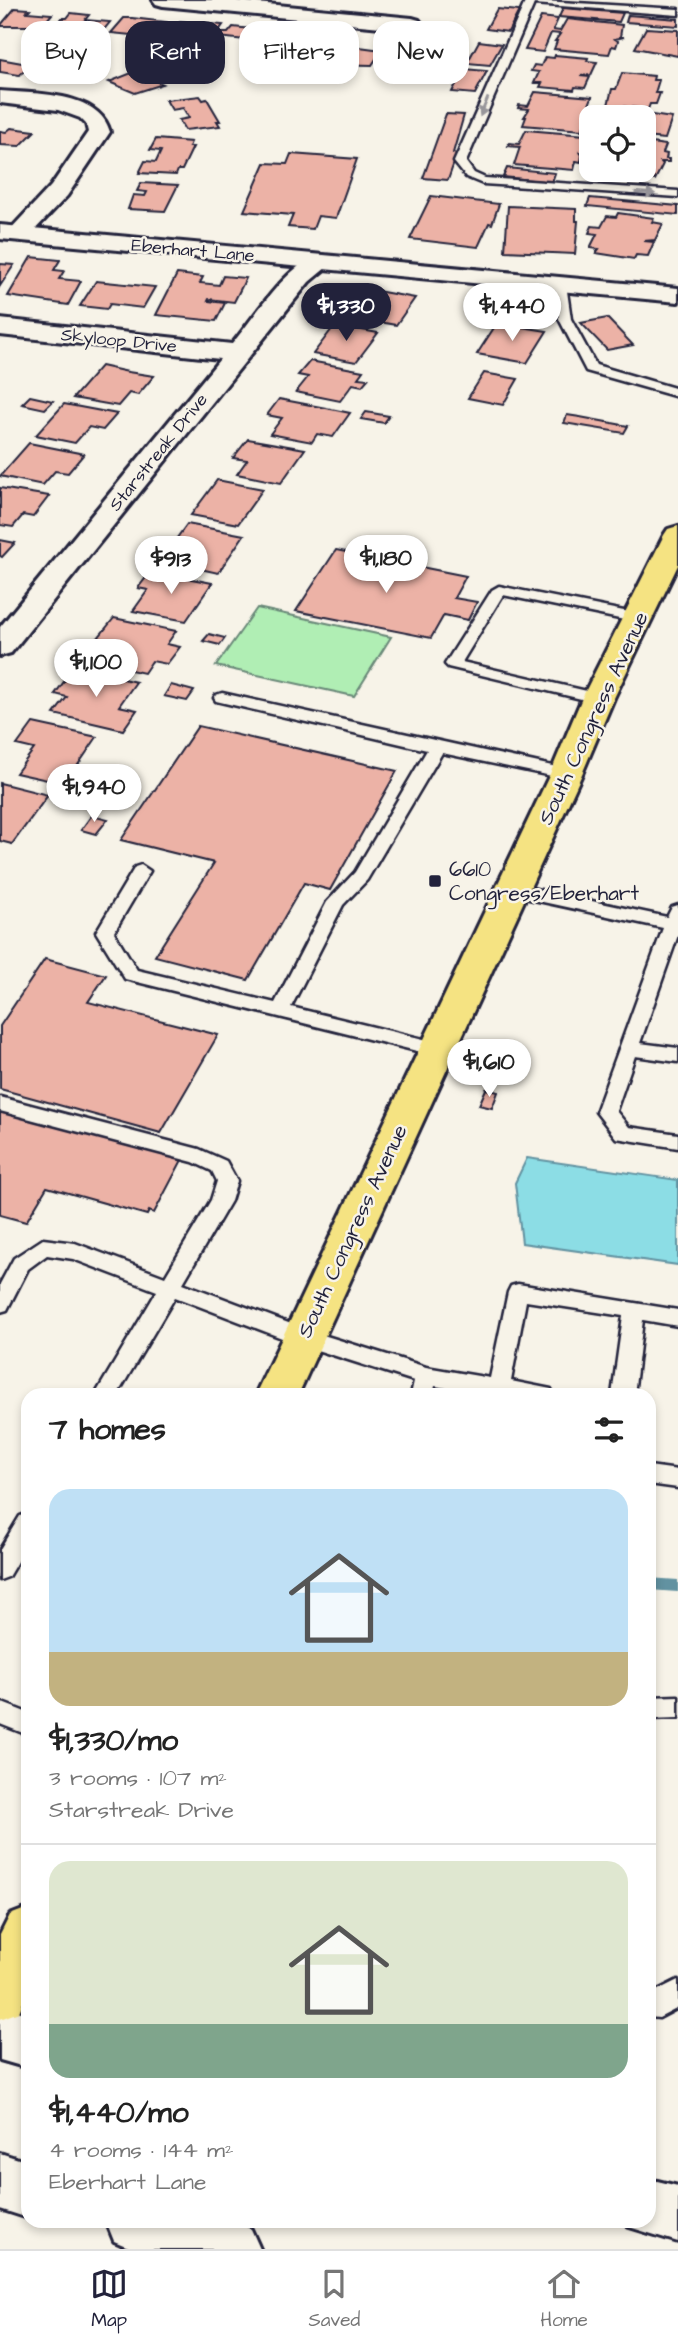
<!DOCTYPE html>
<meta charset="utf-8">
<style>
:root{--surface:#fff;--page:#f2f2f2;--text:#222;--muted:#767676;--line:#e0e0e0;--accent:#22223b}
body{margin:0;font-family:"Architects Daughter",sans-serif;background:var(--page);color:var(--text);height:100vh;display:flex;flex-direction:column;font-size:26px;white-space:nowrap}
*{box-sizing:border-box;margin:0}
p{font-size:23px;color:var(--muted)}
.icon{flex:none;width:38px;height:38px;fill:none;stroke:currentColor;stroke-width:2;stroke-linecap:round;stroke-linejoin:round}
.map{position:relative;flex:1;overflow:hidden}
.panel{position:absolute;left:21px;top:1388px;width:635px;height:840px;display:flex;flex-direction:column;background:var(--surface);border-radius:21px;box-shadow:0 4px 10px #0003}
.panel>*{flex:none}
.guide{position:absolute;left:21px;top:21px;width:637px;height:63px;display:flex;gap:14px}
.buttons{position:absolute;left:579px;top:105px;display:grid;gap:14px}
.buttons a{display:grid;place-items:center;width:77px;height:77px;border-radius:14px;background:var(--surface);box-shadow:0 4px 10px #0003;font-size:35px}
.price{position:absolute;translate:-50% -60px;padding:0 16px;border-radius:24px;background:#fff;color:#222;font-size:23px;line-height:46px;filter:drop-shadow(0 2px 4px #0008)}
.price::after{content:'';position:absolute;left:50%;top:42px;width:21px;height:16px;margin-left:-10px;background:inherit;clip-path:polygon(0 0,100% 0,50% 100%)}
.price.on{background:var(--accent);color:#fff}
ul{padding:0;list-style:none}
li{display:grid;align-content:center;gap:14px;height:371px;padding:0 28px}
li+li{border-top:2px solid var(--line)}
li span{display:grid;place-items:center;height:217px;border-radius:21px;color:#555}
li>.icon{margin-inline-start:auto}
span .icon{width:126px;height:126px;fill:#fffc;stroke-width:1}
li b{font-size:30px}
h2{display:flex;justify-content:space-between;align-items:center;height:84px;padding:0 28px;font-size:30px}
.chip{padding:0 24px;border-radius:21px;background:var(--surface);box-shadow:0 4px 10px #0003;font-size:24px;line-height:63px}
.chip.on{background:var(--accent);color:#fff}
.menu{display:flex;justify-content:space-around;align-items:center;height:98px;border-top:2px solid var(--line);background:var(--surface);font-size:19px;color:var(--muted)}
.menu a{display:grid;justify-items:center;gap:4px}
.menu .on{color:var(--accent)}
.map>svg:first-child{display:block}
</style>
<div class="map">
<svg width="678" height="2249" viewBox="0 0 678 2249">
<rect width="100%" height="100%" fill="#f7f3e8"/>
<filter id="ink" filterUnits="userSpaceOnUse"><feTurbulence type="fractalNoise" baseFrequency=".0143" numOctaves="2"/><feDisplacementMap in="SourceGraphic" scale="14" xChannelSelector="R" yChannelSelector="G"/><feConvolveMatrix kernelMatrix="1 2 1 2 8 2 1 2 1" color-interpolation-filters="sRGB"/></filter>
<g filter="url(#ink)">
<!-- green -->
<path fill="#b0eeb4" stroke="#698878" stroke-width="2" d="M257 608 391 637 354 696 216 666Z"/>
<!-- water -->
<path fill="#8cdde5" stroke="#6292a1" stroke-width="2" d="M527 1158 678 1180V1265L522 1243 515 1183Z"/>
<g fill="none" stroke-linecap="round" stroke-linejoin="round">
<!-- stream -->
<path fill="#6292a1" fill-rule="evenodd" d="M649 1578 678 1580V1592L649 1590Z"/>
</g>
<!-- building -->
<g fill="#ecb2a6" stroke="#22223b" stroke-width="2">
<path d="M15 8 30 9 27 12 52 14 42 26H0Z"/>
<path d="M563 8 623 13 619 22 559 17Z"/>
<path d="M497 9 519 11 508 32 486 29Z"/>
<path d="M71 13 89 15 85 20 110 22 102 32 54 28 62 18H67Z"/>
<path d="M628 15 678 19V26L626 22Z"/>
<path d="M541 17 558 19 553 30 560 31 567 19 622 25 620 37H624L615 39 618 41 616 47 612 46 609 54 554 49 557 41H555L560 34 551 33 543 52 525 50Z"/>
<path d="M124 18H132L166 22 157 33 135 31 131 35 111 33Z"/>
<path d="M180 21 187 22 223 25 213 39 180 36 182 33 172 32Z"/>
<path d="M233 27 242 28 280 32 272 43 218 37 222 33H228Z"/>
<path d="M646 28 678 30V56L635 48Z"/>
<path d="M290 32 318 34 335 37 328 49 282 44Z"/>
<path d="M479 41 502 44 490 65 467 63Z"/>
<path d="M343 46H352L382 50 372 65 330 64Z"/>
<path d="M395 51 403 52 434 55 427 66 389 62Z"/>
<path d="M555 55 588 58 587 61 597 62 591 75 580 76 590 77 585 88 575 87 574 90 540 87 542 83H534L539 72 531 71 534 65 541 66 545 57 554 58Z"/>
<path d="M0 59 33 65 19 75 0 72Z"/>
<path d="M67 62 100 65 97 68 108 69 99 80 47 75 56 64 64 65Z"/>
<path d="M464 69 487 71 475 94 452 92Z"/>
<path d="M134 72 163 84 135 93 109 82Z"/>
<path d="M622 73 654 76 653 80H659L655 93H660L656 104H650L648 109 608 105 612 89H616Z"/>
<path d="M535 92 592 97 589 105H592L591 110 596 111 595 114 587 113 589 115 582 130 523 125 526 117H524L529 109 518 108 519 105 528 106Z"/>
<path d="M200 96 203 100 207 99 220 121H217L220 126 185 130 179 120 189 118 183 108 172 110 166 100Z"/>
<path d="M606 111 639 113 672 118 665 139 644 137V117H603Z"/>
<path d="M446 114 464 115 453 153 457 154 448 180 423 178Z"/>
<path d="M11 128 35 131 20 146 0 145V131L6 132Z"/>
<path d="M526 130 585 135 583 144H587L586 150H589L588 153 580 152 582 155 581 162 576 161 574 170 514 165 520 147 508 146 509 143 519 144Z"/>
<path d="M156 139 191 142 189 147H193L182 170H178L176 175 139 173 145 161 156 162 161 151 150 150Z"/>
<path d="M644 142 666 145 663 153 667 154 666 159H669V162H661L663 164 655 180 594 174 595 170H644Z"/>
<path d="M291 154 357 159 336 218 318 216 313 229 288 227 293 215 244 211 265 163 287 164Z"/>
<path d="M507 168 555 173 552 182 503 177Z"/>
<path d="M141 183 178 185 165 211 128 209 133 195 145 196 147 192 137 191Z"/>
<path d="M431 196 499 204 492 224 489 223 478 247 410 239Z"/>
<path d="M590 198 678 206V215L587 206Z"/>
<path d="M508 206 576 209V221H578L575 254 505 251Z"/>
<path d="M618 213 654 218 652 222 663 224 655 240 644 241 654 242 648 256 636 255 634 259 596 253 599 249 590 248 597 234 589 233 592 226 601 227 607 216 616 217Z"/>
<path d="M31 257 60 260 54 270 64 271 59 279 81 281 68 305 8 296Z"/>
<path d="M0 264 14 265 0 286Z"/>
<path d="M177 274 203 277 200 283 219 285 223 276 246 278 234 302 209 299 208 301 225 303 216 321 156 315Z"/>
<path d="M96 281 155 287 143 308 110 304 107 309 80 306Z"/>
<path d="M377 291 415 298 396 325 345 316 354 303 367 305Z"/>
<path d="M607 318 633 345 607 350 581 323Z"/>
<path d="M497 323 547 331 527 363 477 354Z"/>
<path d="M335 325 378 333 356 362 313 354Z"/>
<path d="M310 361 363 371 358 378 368 379 362 386 353 384 340 401 296 392 308 377 298 375Z"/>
<path d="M101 366 128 372 154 376 138 395 129 393 118 406 73 398Z"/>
<path d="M484 373 518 379 503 405 468 398Z"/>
<path d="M30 396 53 401 45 409 22 404Z"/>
<path d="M279 399 326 408 350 413 333 437 317 434 312 442 270 434 282 418 267 415Z"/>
<path d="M64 404 117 414 103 430 89 427 75 443 36 435Z"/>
<path d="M366 412 389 416 384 423 361 419Z"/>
<path d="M567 415 580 417 628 426 624 433 564 423Z"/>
<path d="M248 439 305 449 281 483 237 474 247 460 233 458Z"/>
<path d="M29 443 84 454 68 473 55 471 43 485 0 476Z"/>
<path d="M217 480 263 489 238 524 191 515Z"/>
<path d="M0 488 49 496 33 517 23 515 13 527 0 525Z"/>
<path d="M187 524 244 535 218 573 178 564 192 545 174 542Z"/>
<path d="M0 540 15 543 2 557 0 556Z"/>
<path d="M336 550 466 576 454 598 477 602 468 620 444 615 431 638 296 611Z"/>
<path d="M151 571 212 583 186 621 133 611 148 590 138 588Z"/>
<path d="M114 618 176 631 167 644 180 647 167 664 152 661 144 673 99 663 115 642 98 638Z"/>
<path d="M209 634 225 638 220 645 203 641Z"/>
<path d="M74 668 136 682 119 706 137 710 123 730 54 714 67 697 55 694Z"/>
<path d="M171 685 194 691 187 701 164 696Z"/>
<path d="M33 723 97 737 65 784 16 773 34 749 17 745Z"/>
<path d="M198 726 397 771 330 890 304 883 248 980 155 956 214 863 121 840Z"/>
<path d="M0 783 48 795 12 844 0 841Z"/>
<path d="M92 815 108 819 96 834 81 830Z"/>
<path d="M45 959 106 975 88 1002 218 1035 161 1133 0 1089V1026Z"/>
<path d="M486 1089 498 1092 492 1108 479 1105Z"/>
<path d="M0 1110 182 1160 154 1213 149 1211 147 1215 47 1187 26 1222 0 1215Z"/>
</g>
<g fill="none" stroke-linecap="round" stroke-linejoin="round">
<defs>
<g id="service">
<path d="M526 0 678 9V15L534 4 466 162 474 173 485 178 678 191V197L483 184 466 177 454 162Z"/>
<path d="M560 280 566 284 571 319 596 365 678 389V397L586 371 559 319 554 284Z"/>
<path d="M499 586 644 615 647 618 639 623 503 595 462 662 604 695 606 698 604 701 598 703 448 667 445 664 492 590Z"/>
<path d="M222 693 566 769 574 774 566 779 442 753 367 880 343 905 291 1007 444 1044 446 1049 444 1054 437 1056 125 979 96 932 135 867 141 865 150 871 114 932 137 970 275 1003 327 902 355 872 427 750 216 701 214 698 216 695Z"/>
<path d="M512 884 667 917 672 907 678 905V935L640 1043 678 1048V1062L635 1056 616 1111 629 1127 678 1134V1148L616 1138 596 1112 663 928 506 894 503 890 506 886Z"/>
<path d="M0 1097 199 1149 226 1161 237 1181 231 1201 183 1283 307 1330 426 1367 490 1378 508 1292 511 1286 518 1284 678 1310V1326L643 1320 634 1395H612L623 1316 526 1301 511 1381 551 1389 554 1395H488L435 1386 433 1395H411L414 1381 295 1343 175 1297 117 1395H95L157 1291 73 1259 47 1255 28 1269 7 1310 0 1312V1284L14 1258 43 1239 75 1243 165 1277 211 1200 217 1181 212 1171 193 1162 0 1111Z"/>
<path d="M649 1466 678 1470V1488L649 1484Z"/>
<path d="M28 1513V1543L8 1577 0 1580V1549L20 1516Z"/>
<path d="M678 1696V1718L649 1719V1697Z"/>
<path d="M0 1702 28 1713V1735L0 1724Z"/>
<path d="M678 1980V2008L659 2018 649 2017V1991H656Z"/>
</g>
<g id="minor">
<path d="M153 0H226L412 18 419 20 422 24 419 28 412 30 163 6 156 4Z"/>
<path d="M0 91C35 94 99 91 110 132L67 196 26 239H10L6 234 51 186 88 132 86 124 80 118 58 110 0 103Z"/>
<path d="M321 255 330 257 333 262 309 282 11 653 0 656V627L220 359 0 335V319L232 344C254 318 287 263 321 255Z"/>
</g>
<path id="tertiary" d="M0 225 678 288V302L0 239Z"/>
<g id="secondary">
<path d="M0 2006 28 2014V2068L0 2060Z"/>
<path d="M0 2153 28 2162V2218L0 2209Z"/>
<path d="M649 2179 678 2186V2242L629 2227 627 2221H649Z"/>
<path d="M106 2221H232L251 2229 260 2249H133L114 2241Z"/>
</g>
<g id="primary">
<path d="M678 526V565L614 698 582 774 298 1395H255L550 774 582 698 664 535 668 529Z"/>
<path d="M28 1908V1991L19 2012 0 2019V1935L10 1915Z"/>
</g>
</defs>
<!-- service casing -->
<use href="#service" stroke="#22223b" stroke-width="5"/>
<!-- minor casing -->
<use href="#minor" stroke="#22223b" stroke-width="6"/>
<!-- tertiary casing -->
<use href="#tertiary" stroke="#22223b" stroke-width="6"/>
<!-- secondary casing -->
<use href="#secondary" stroke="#22223b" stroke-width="6"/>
<!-- primary casing -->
<use href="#primary" stroke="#22223b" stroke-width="6"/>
<!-- service -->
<use href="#service" fill="#f7f3e8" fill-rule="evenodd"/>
<!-- minor -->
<use href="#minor" fill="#f7f3e8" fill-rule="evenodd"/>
<!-- tertiary -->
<use href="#tertiary" fill="#f7f3e8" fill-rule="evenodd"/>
<!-- secondary -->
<use href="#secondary" fill="#f7f3e8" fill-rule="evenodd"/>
<!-- primary -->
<use href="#primary" fill="#f5e382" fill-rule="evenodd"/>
</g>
<!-- one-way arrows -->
<defs><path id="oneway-solid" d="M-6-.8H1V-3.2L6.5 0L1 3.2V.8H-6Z" transform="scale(1.75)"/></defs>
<g fill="#97959a">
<use href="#oneway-solid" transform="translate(484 107) rotate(113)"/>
<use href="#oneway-solid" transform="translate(645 193) rotate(4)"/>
</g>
</g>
<!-- markers -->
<rect fill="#22223b" stroke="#f7f3e8" stroke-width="2.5" x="428" y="874" width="14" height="14" rx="3.5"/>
<g text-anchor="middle" stroke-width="5" stroke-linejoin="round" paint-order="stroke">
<!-- far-street labels -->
<g font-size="18" fill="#22223b" stroke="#f7f3e8">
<text transform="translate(193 250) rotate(5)" y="6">Eberhart Lane</text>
<text transform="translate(119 340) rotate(6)" y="6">Skyloop Drive</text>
<text transform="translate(158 452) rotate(-51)" y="6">Starstreak Drive</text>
</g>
<!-- street labels -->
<g font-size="21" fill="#22223b" stroke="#f7f3e8">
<text transform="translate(593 718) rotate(-65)" y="7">South Congress Avenue</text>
<text transform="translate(352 1231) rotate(-65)" y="7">South Congress Avenue</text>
</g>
<!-- poi labels -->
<g font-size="21" fill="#22223b" stroke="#f7f3e8" text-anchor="start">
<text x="449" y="876">6610<tspan x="449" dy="24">Congress/Eberhart</tspan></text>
</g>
</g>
</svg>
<div class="buttons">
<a><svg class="icon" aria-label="locate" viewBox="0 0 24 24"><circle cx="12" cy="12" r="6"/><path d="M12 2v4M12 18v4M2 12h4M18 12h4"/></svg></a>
</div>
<b class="price on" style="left:346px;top:343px">$1,330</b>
<b class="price" style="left:512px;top:343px">$1,440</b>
<b class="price" style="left:386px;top:595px">$1,180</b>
<b class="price" style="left:171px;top:596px">$913</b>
<b class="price" style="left:96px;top:699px">$1,100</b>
<b class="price" style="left:94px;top:824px">$1,940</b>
<b class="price" style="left:489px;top:1099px">$1,610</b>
<div class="guide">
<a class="chip">Buy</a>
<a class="chip on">Rent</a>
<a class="chip">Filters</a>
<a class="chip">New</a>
</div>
<section class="panel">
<h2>7 homes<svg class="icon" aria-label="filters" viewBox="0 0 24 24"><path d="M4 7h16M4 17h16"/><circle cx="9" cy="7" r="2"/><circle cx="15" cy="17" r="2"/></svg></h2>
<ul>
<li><span style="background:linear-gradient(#bfe0f5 75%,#c2b280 0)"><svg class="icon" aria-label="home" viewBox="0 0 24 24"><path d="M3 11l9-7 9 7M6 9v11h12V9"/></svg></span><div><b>$1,330/mo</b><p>3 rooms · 107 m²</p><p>Starstreak Drive</p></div></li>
<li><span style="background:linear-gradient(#dfe7d0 75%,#7fa58c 0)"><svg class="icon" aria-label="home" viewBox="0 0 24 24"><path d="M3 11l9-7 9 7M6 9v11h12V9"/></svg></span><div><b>$1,440/mo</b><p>4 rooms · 144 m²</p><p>Eberhart Lane</p></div></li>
</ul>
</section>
</div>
<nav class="menu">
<a class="on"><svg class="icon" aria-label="map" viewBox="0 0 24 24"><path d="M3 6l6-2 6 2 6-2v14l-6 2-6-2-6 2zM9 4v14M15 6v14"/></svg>Map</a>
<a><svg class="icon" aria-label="saved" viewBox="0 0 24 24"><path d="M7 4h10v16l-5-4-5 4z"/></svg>Saved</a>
<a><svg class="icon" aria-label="home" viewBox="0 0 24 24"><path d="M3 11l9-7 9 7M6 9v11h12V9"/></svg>Home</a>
</nav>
